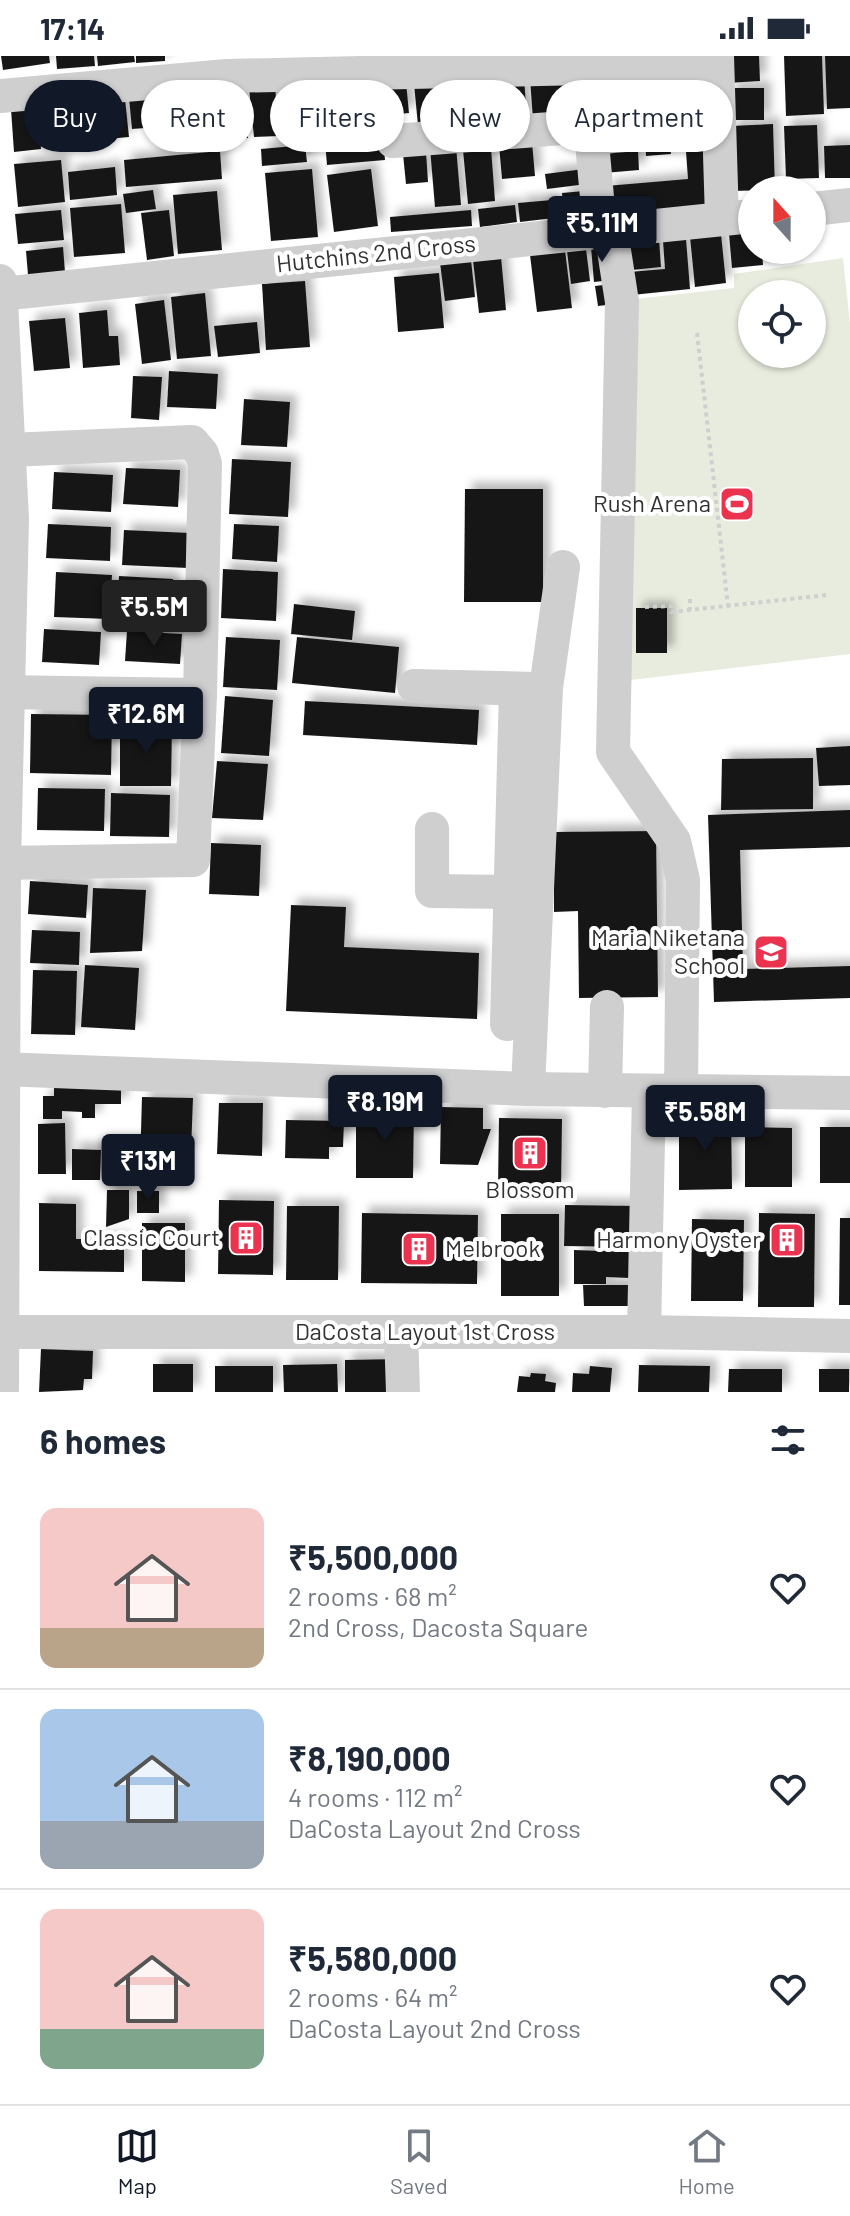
<!DOCTYPE html>
<meta charset="utf-8">
<style>
:root{--surface:#fff;--page:#f6f6f7;--text:#1f2937;--muted:#747a83;--line:#e0e1e3;--accent:#111827}
body{margin:0;font-family:Barlow,sans-serif;background:var(--page);color:var(--text);height:100vh;display:flex;flex-direction:column;font-size:30px;white-space:nowrap}
*{box-sizing:border-box;margin:0}
p{font-size:26px;color:var(--muted)}
.icon{flex:none;width:44px;height:44px;fill:none;stroke:currentColor;stroke-width:2;stroke-linecap:round;stroke-linejoin:round}
.map{position:relative;height:1336px;overflow:hidden}
.side{display:flex;flex-direction:column;background:var(--surface);flex:1}
.side>*{flex:none}
.top-card{position:absolute;left:24px;top:24px;width:802px;height:72px;display:flex;gap:16px}
.needle{width:52px;rotate:339deg}
.tools{position:absolute;left:738px;top:120px;display:grid;gap:16px}
.tools a{display:grid;place-items:center;width:88px;height:88px;border-radius:50%;background:var(--surface);box-shadow:0 2px 6px #0004;font-size:40px}
.price{position:absolute;translate:-50% -68px;padding:0 18px;border-radius:8px;background:var(--accent);color:#fff;font-size:26px;line-height:52px;filter:drop-shadow(0 2px 4px #0008)}
.price::after{content:'';position:absolute;left:50%;top:48px;width:24px;height:18px;margin-left:-12px;background:inherit;clip-path:polygon(0 0,100% 0,50% 100%)}
.price.current{background:#222;color:#fff}
ul{padding:0;list-style:none}
li{display:flex;align-items:center;gap:24px;height:200px;padding:0 40px}
li+li{border-top:2px solid var(--line)}
li span{display:grid;place-items:center;flex:none;width:224px;height:160px;border-radius:16px;color:#555}
li>.icon{margin-inline-start:auto}
span .icon{width:96px;height:96px;fill:#fffc;stroke-width:1}
li b{font-size:34px}
h2{display:flex;justify-content:space-between;align-items:center;height:96px;padding:0 40px;font-size:34px}
.pill{padding:0 28px;border-radius:36px;background:var(--surface);box-shadow:0 2px 6px #0004;font-size:28px;line-height:72px}
.pill.current{background:var(--accent);color:#fff}
.status{display:flex;justify-content:space-between;align-items:center;height:56px;padding:0 40px;background:var(--surface);direction:ltr}
.status svg{height:22px;fill:currentColor}
.dock{display:flex;justify-content:space-around;align-items:center;height:112px;border-top:2px solid var(--line);background:var(--surface);font-size:22px;color:var(--muted)}
.dock a{display:grid;justify-items:center;gap:4px}
.dock .current{color:var(--accent)}
.map>svg:first-child{display:block}
</style>
<div class="status"><b>17:14</b><svg viewBox="0 0 49 12"><path d="M0 12V9h3v3zM5 12V6h3v6zM10 12V3h3v9zM15 12V0h3v12zM26 1h20v11H26zM47 4h2v5h-2z"/></svg></div>
<div class="map">
<svg width="850" height="1336" viewBox="0 0 850 1336">
<defs>
<filter id="shadow"><feDropShadow dx="7" dy="-7" stdDeviation="4" flood-color="#0004"/></filter>
</defs>
<rect width="100%" height="100%" fill="#fff"/>
<!-- green -->
<path fill="#e7ecde" fill-rule="evenodd" d="M843 202 850 267V598L623 625 626 244 734 232V218ZM752 238H812V298H752Z"/>
<!-- building -->
<g fill="#191919" filter="url(#shadow)">
<path d="M1 0H49L50 7 3 14Z"/>
<path d="M56 0H94L95 10 57 13Z"/>
<path d="M97 0H134L135 6 98 10Z"/>
<path d="M136 0H165V5L136 7Z"/>
<path d="M725 0H759L760 25 727 27Z"/>
<path d="M784 0H822L824 58 786 60Z"/>
<path d="M825 0H850V52L827 53Z"/>
<path d="M577 18 581 59 533 64 530 22Z"/>
<path d="M524 22 527 63 502 65 499 24Z"/>
<path d="M466 25 469 67 447 68 443 27Z"/>
<path d="M495 25 499 64 476 66 473 27Z"/>
<path d="M705 25 715 150 607 158 606 130 688 123 681 27Z"/>
<path d="M406 26 409 57 389 59 386 27Z"/>
<path d="M438 26 441 67 418 69 414 28Z"/>
<path d="M663 26 667 69 642 71 638 29Z"/>
<path d="M312 27 315 78 283 79 280 29Z"/>
<path d="M384 27 386 60 362 62 360 29Z"/>
<path d="M354 29 357 61 323 64 320 32Z"/>
<path d="M628 29 632 67 603 70 600 32Z"/>
<path d="M275 30 279 80 254 81 249 32Z"/>
<path d="M243 31 248 82 219 84 214 33Z"/>
<rect x="729" y="32" width="35" height="32"/>
<path d="M211 35 215 79 188 82 184 38Z"/>
<path d="M182 38 186 82 163 84 159 40Z"/>
<path d="M156 40 158 71 132 73 129 42Z"/>
<path d="M125 43 129 81 85 85 81 47Z"/>
<path d="M76 45 81 87 49 90 45 48Z"/>
<path d="M38 51 41 93 14 96 11 53Z"/>
<path d="M773 68 775 134 732 135 730 70Z"/>
<path d="M382 69 385 104 327 109 324 74Z"/>
<path d="M817 69 819 122 786 123 784 70Z"/>
<path d="M631 72 633 91 602 93 600 75Z"/>
<path d="M669 77 671 98 646 100 645 80Z"/>
<path d="M532 86 535 120 502 123 499 89Z"/>
<path d="M305 89 307 106 262 110 261 93Z"/>
<path d="M850 89V122H825L824 90Z"/>
<path d="M456 90 461 149 435 151 430 92Z"/>
<path d="M491 92 495 145 468 148 463 94Z"/>
<path d="M220 95 222 123 126 131 124 104Z"/>
<path d="M638 95 639 114 604 117 603 98Z"/>
<path d="M426 96 428 126 406 128 403 98Z"/>
<path d="M61 104 65 146 18 151 14 108Z"/>
<path d="M115 111 117 139 70 144 68 116Z"/>
<path d="M312 113 318 181 271 185 265 117Z"/>
<path d="M371 113 378 170 334 176 327 119Z"/>
<path d="M584 113 587 128 547 133 545 118Z"/>
<path d="M153 134 156 153 126 157 123 138Z"/>
<path d="M217 135 222 194 178 198 173 139Z"/>
<path d="M584 135 586 159 564 160 562 137Z"/>
<path d="M552 144 554 162 520 166 518 147Z"/>
<path d="M121 148 125 197 74 201 70 152Z"/>
<path d="M515 149 517 166 480 171 478 153Z"/>
<path d="M61 154 64 184 18 188 15 158Z"/>
<path d="M169 154 174 200 147 204 141 157Z"/>
<path d="M471 154 472 170 391 176 390 161Z"/>
<path d="M752 175V194H762L763 209 732 212 729 178Z"/>
<path d="M721 178 726 227 695 231 690 181Z"/>
<path d="M659 183 661 211 632 214 629 186Z"/>
<path d="M686 183 690 233 632 239 629 216 665 213 663 185Z"/>
<path d="M609 189 612 224 594 226 591 191Z"/>
<path d="M63 191 65 216 28 219 26 195Z"/>
<path d="M586 193 590 225 571 228 567 195Z"/>
<path d="M565 194 572 252 537 256 530 199Z"/>
<path d="M501 201 506 254 479 257 473 204Z"/>
<path d="M471 204 475 241 445 245 440 207Z"/>
<path d="M439 217 444 272 398 276 394 221Z"/>
<path d="M305 225 310 291 266 294 262 228Z"/>
<path d="M612 228 615 248 598 250 595 230Z"/>
<path d="M205 237 211 300 177 303 171 241Z"/>
<path d="M164 244 171 304 142 308 135 248Z"/>
<path d="M107 254 109 280H118L120 309 83 312 79 257Z"/>
<path d="M65 262 70 312 34 315 29 265Z"/>
<path d="M257 266 260 297 218 301 214 270Z"/>
<path d="M169 315 218 318 216 353 167 351Z"/>
<path d="M133 320 162 321 159 364 131 362Z"/>
<path d="M244 343 290 346 287 391 241 389Z"/>
<path d="M232 403 291 406 288 461 229 458Z"/>
<path d="M126 412 180 414 178 451 123 448Z"/>
<path d="M54 416 113 419 111 456 52 453Z"/>
<path d="M465 433H543V546H464Z"/>
<path d="M48 468 111 471 110 505 46 502Z"/>
<path d="M234 468 279 470 277 506 232 503Z"/>
<path d="M124 474 190 477 188 512 122 509Z"/>
<path d="M223 513 278 516 276 565 221 562Z"/>
<path d="M56 516 112 519 109 563 54 561Z"/>
<path d="M119 520 173 523 171 565 116 562Z"/>
<path d="M294 548 355 555 352 584 291 578Z"/>
<rect x="636" y="552" width="31" height="45"/>
<path d="M44 573 101 576 99 609 42 606Z"/>
<path d="M127 575 182 578 180 608 125 605Z"/>
<path d="M226 581 280 584 277 634 223 631Z"/>
<path d="M297 581 399 591 395 637 292 627Z"/>
<path d="M225 640 273 644 269 700 221 697Z"/>
<path d="M305 645 479 654 477 689 303 679Z"/>
<path d="M31 658 112 659 111 719 30 717Z"/>
<path d="M120 668H172L171 730H120Z"/>
<path d="M850 690V729L819 730 816 692Z"/>
<path d="M813 702V753L721 754 722 703Z"/>
<path d="M217 705 268 708 263 764 212 762Z"/>
<path d="M38 732 105 733 104 775 37 774Z"/>
<path d="M111 737 170 739 169 781 110 780Z"/>
<path d="M850 754V791L740 794 743 913 850 910V942L714 946 708 759Z"/>
<path d="M656 775 658 941 579 942 578 855 554 856V776Z"/>
<path d="M211 787 261 789 259 840 209 838Z"/>
<path d="M30 825 88 829 86 862 28 858Z"/>
<path d="M93 832 146 834 142 895 90 897Z"/>
<path d="M291 849 346 851 344 891 479 897 477 963 286 955Z"/>
<path d="M32 874 80 876 79 909 30 907Z"/>
<path d="M85 909 139 912 135 974 81 971Z"/>
<path d="M33 914 77 915 75 979 31 978Z"/>
<path d="M54 1030 121 1031V1048H95V1062H82V1056L62 1055V1063H43V1040H54Z"/>
<path d="M142 1041 193 1042 191 1095 175 1094V1086L159 1085V1111L140 1110Z"/>
<path d="M219 1047H263L262 1100 217 1098Z"/>
<path d="M441 1051 483 1052V1073H491L478 1109 440 1108Z"/>
<path d="M356 1052H414L413 1122H356Z"/>
<path d="M731 1059 732 1133 679 1134V1060Z"/>
<path d="M499 1062 562 1063 561 1133 498 1132Z"/>
<path d="M286 1064 344 1065 343 1091H329V1103L285 1102Z"/>
<path d="M65 1067 66 1118H38V1068Z"/>
<path d="M745 1071 792 1072V1131H745Z"/>
<rect x="820" y="1071" width="30" height="56"/>
<path d="M72 1093 101 1094 100 1124H72Z"/>
<path d="M112 1095H134L133 1126 112 1125Z"/>
<path d="M107 1134H129V1163L106 1171Z"/>
<rect x="137" y="1135" width="22" height="22"/>
<path d="M219 1144 274 1145 273 1219 218 1218Z"/>
<path d="M39 1147 76 1148V1183H124V1216L39 1215Z"/>
<path d="M565 1149 636 1150V1191L564 1190Z"/>
<path d="M287 1150H339L338 1224H286Z"/>
<path d="M362 1157 478 1159 477 1228 361 1227Z"/>
<path d="M759 1157 815 1158 814 1251H758Z"/>
<rect x="501" y="1158" width="58" height="82"/>
<path d="M840 1162H850V1249H839Z"/>
<path d="M692 1163 744 1164 743 1245H691Z"/>
<path d="M142 1167H185V1226L142 1225Z"/>
<path d="M574 1194 630 1196 629 1222 606 1221V1228H574Z"/>
<path d="M583 1229H633V1250H584Z"/>
<path d="M41 1293 93 1295 92 1323H84L83 1334 39 1336Z"/>
<path d="M399 1303V1336H345V1304Z"/>
<rect x="153" y="1308" width="40" height="28"/>
<path d="M337 1308 338 1336H284L283 1309Z"/>
<path d="M639 1309 710 1310 709 1336H638Z"/>
<rect x="215" y="1310" width="58" height="26"/>
<path d="M590 1310 612 1312 610 1336H572L573 1317 589 1318Z"/>
<path d="M729 1313H782V1336H728Z"/>
<rect x="819" y="1313" width="30" height="23"/>
<path d="M531 1317 546 1318 545 1325 556 1327 555 1336H517L519 1320 530 1321Z"/>
</g>
<g fill="none" stroke-linecap="round" stroke-linejoin="round">
<!-- path -->
<g stroke="#cfcfcf" stroke-width="4" stroke-dasharray="4 4" stroke-linecap="butt">
<path d="M697 277 728 550"/>
<path d="M690 543V554"/>
<path d="M645 551 671 550V556L827 539"/>
</g>
<!-- minor -->
<g stroke="#cfcfcf" stroke-width="34">
<path d="M717 0 722 163"/>
<path d="M585 10 600 174"/>
<path d="M0 40 227 20 717 9"/>
<path d="M393 85 589 70"/>
<path d="M812 153 850 149"/>
<path d="M611 175 622 246 613 696 674 785 683 824 681 1036"/>
<path d="M0 225 12 463 4 807 2 1336"/>
<path d="M0 238 752 160"/>
<path d="M414 630 537 633"/>
<path d="M0 636 200 639"/>
<path d="M432 773V835L510 836"/>
<path d="M0 807 193 804 200 639 205 408 202 398 192 386 9 394"/>
<path d="M507 968 516 633"/>
<path d="M0 1013 528 1033 850 1037"/>
<path d="M528 1033 546 632 563 511"/>
<path d="M605 1035 607 951"/>
<path d="M0 1276H644L850 1280"/>
<path d="M401 1276 403 1336"/>
<path d="M644 1276 649 1036"/>
</g>
</g>
<!-- icons -->
<defs>
<symbol id="stadium-square" viewBox="-11 -11 22 22"><rect x="-9" y="-9" width="18" height="18" rx="4" fill="#eb3350" stroke="#fff"/><path d="M0-5a6.5 5 0 1 0 0 10a6.5 5 0 1 0 0-10ZM-3.5-1.8h7v3.6h-7Z" fill="#fff"/></symbol>
<symbol id="school-square" viewBox="-11 -11 22 22"><rect x="-9" y="-9" width="18" height="18" rx="4" fill="#eb3350" stroke="#fff"/><path d="M0-5L7-2L0 1L-7-2ZM-4 1L0 2.5L4 1V4Q0 6-4 4Z" fill="#fff"/></symbol>
<symbol id="building-square" viewBox="-11 -11 22 22"><rect x="-9" y="-9" width="18" height="18" rx="4" fill="#eb3350" stroke="#fff"/><path d="M-4-6H4V6H1V3H-1V6H-4ZM-2.5-4.3h1.7v1.8h-1.7ZM.8-4.3h1.7v1.8H.8ZM-2.5-1h1.7V.8h-1.7ZM.8-1h1.7V.8H.8Z" fill="#fff"/></symbol>
</defs>
<g fill-rule="evenodd">
<use href="#stadium-square" x="717" y="428" width="40" height="40"/>
<use href="#school-square" x="751" y="876" width="40" height="40"/>
<use href="#building-square" x="510" y="1077" width="40" height="40"/>
<use href="#building-square" x="226" y="1162" width="40" height="40"/>
<use href="#building-square" x="767" y="1164" width="40" height="40"/>
<use href="#building-square" x="399" y="1173" width="40" height="40"/>
</g>
<g text-anchor="middle" stroke-width="8" stroke-linejoin="round" paint-order="stroke">
<!-- street labels -->
<g font-size="24" fill="#323232" stroke="#fff">
<text transform="translate(376 198) rotate(-6)" y="8">Hutchins 2nd Cross</text>
<text x="425" y="1284">DaCosta Layout 1st Cross</text>
</g>
<!-- poi labels -->
<g font-size="24" fill="#323232" stroke="#fff" text-anchor="end">
<text x="711" y="456">Rush Arena</text>
<text x="745" y="890">Maria Niketana<tspan x="745" dy="28">School</tspan></text>
<text x="530" y="1142" text-anchor="middle">Blossom</text>
<text x="220" y="1190">Classic Court</text>
<text x="761" y="1192">Harmony Oyster</text>
<text x="445" y="1201" text-anchor="start">Melbrook</text>
</g>
</g>
</svg>
<div class="tools">
<a><svg class="needle" viewBox="-14 -14 28 28"><path d="M0-13l5 13h-10z" fill="#e53935"/><path d="M0 13l5-13h-10z" fill="#747a83"/></svg></a>
<a><svg class="icon" aria-label="locate" viewBox="0 0 24 24"><circle cx="12" cy="12" r="6"/><path d="M12 2v4M12 18v4M2 12h4M18 12h4"/></svg></a>
</div>
<b class="price" style="left:602px;top:208px">₹5.11M</b>
<b class="price current" style="left:154px;top:592px">₹5.5M</b>
<b class="price" style="left:146px;top:699px">₹12.6M</b>
<b class="price" style="left:385px;top:1087px">₹8.19M</b>
<b class="price" style="left:705px;top:1097px">₹5.58M</b>
<b class="price" style="left:148px;top:1146px">₹13M</b>
<div class="top-card">
<a class="pill current">Buy</a>
<a class="pill">Rent</a>
<a class="pill">Filters</a>
<a class="pill">New</a>
<a class="pill">Apartment</a>
</div>
</div>
<section class="side">
<h2>6 homes<svg class="icon" aria-label="filters" viewBox="0 0 24 24"><path d="M4 7h16M4 17h16"/><circle cx="9" cy="7" r="2"/><circle cx="15" cy="17" r="2"/></svg></h2>
<ul>
<li><span style="background:linear-gradient(#f6c9c9 75%,#b9a48a 0)"><svg class="icon" aria-label="home" viewBox="0 0 24 24"><path d="M3 11l9-7 9 7M6 9v11h12V9"/></svg></span><div><b>₹5,500,000</b><p>2 rooms · 68 m²</p><p>2nd Cross, Dacosta Square</p></div><svg class="icon" aria-label="heart" viewBox="0 0 24 24"><path d="M12 20l-8-8c-3-5 5-10 8-4 3-6 11-1 8 4z"/></svg></li>
<li><span style="background:linear-gradient(#a9c7e8 70%,#9aa5b1 0)"><svg class="icon" aria-label="home" viewBox="0 0 24 24"><path d="M3 11l9-7 9 7M6 9v11h12V9"/></svg></span><div><b>₹8,190,000</b><p>4 rooms · 112 m²</p><p>DaCosta Layout 2nd Cross</p></div><svg class="icon" aria-label="heart" viewBox="0 0 24 24"><path d="M12 20l-8-8c-3-5 5-10 8-4 3-6 11-1 8 4z"/></svg></li>
<li><span style="background:linear-gradient(#f6c9c9 75%,#7fa58c 0)"><svg class="icon" aria-label="home" viewBox="0 0 24 24"><path d="M3 11l9-7 9 7M6 9v11h12V9"/></svg></span><div><b>₹5,580,000</b><p>2 rooms · 64 m²</p><p>DaCosta Layout 2nd Cross</p></div><svg class="icon" aria-label="heart" viewBox="0 0 24 24"><path d="M12 20l-8-8c-3-5 5-10 8-4 3-6 11-1 8 4z"/></svg></li>
</ul>
</section>
<nav class="dock">
<a class="current"><svg class="icon" aria-label="map" viewBox="0 0 24 24"><path d="M3 6l6-2 6 2 6-2v14l-6 2-6-2-6 2zM9 4v14M15 6v14"/></svg>Map</a>
<a><svg class="icon" aria-label="saved" viewBox="0 0 24 24"><path d="M7 4h10v16l-5-4-5 4z"/></svg>Saved</a>
<a><svg class="icon" aria-label="home" viewBox="0 0 24 24"><path d="M3 11l9-7 9 7M6 9v11h12V9"/></svg>Home</a>
</nav>
